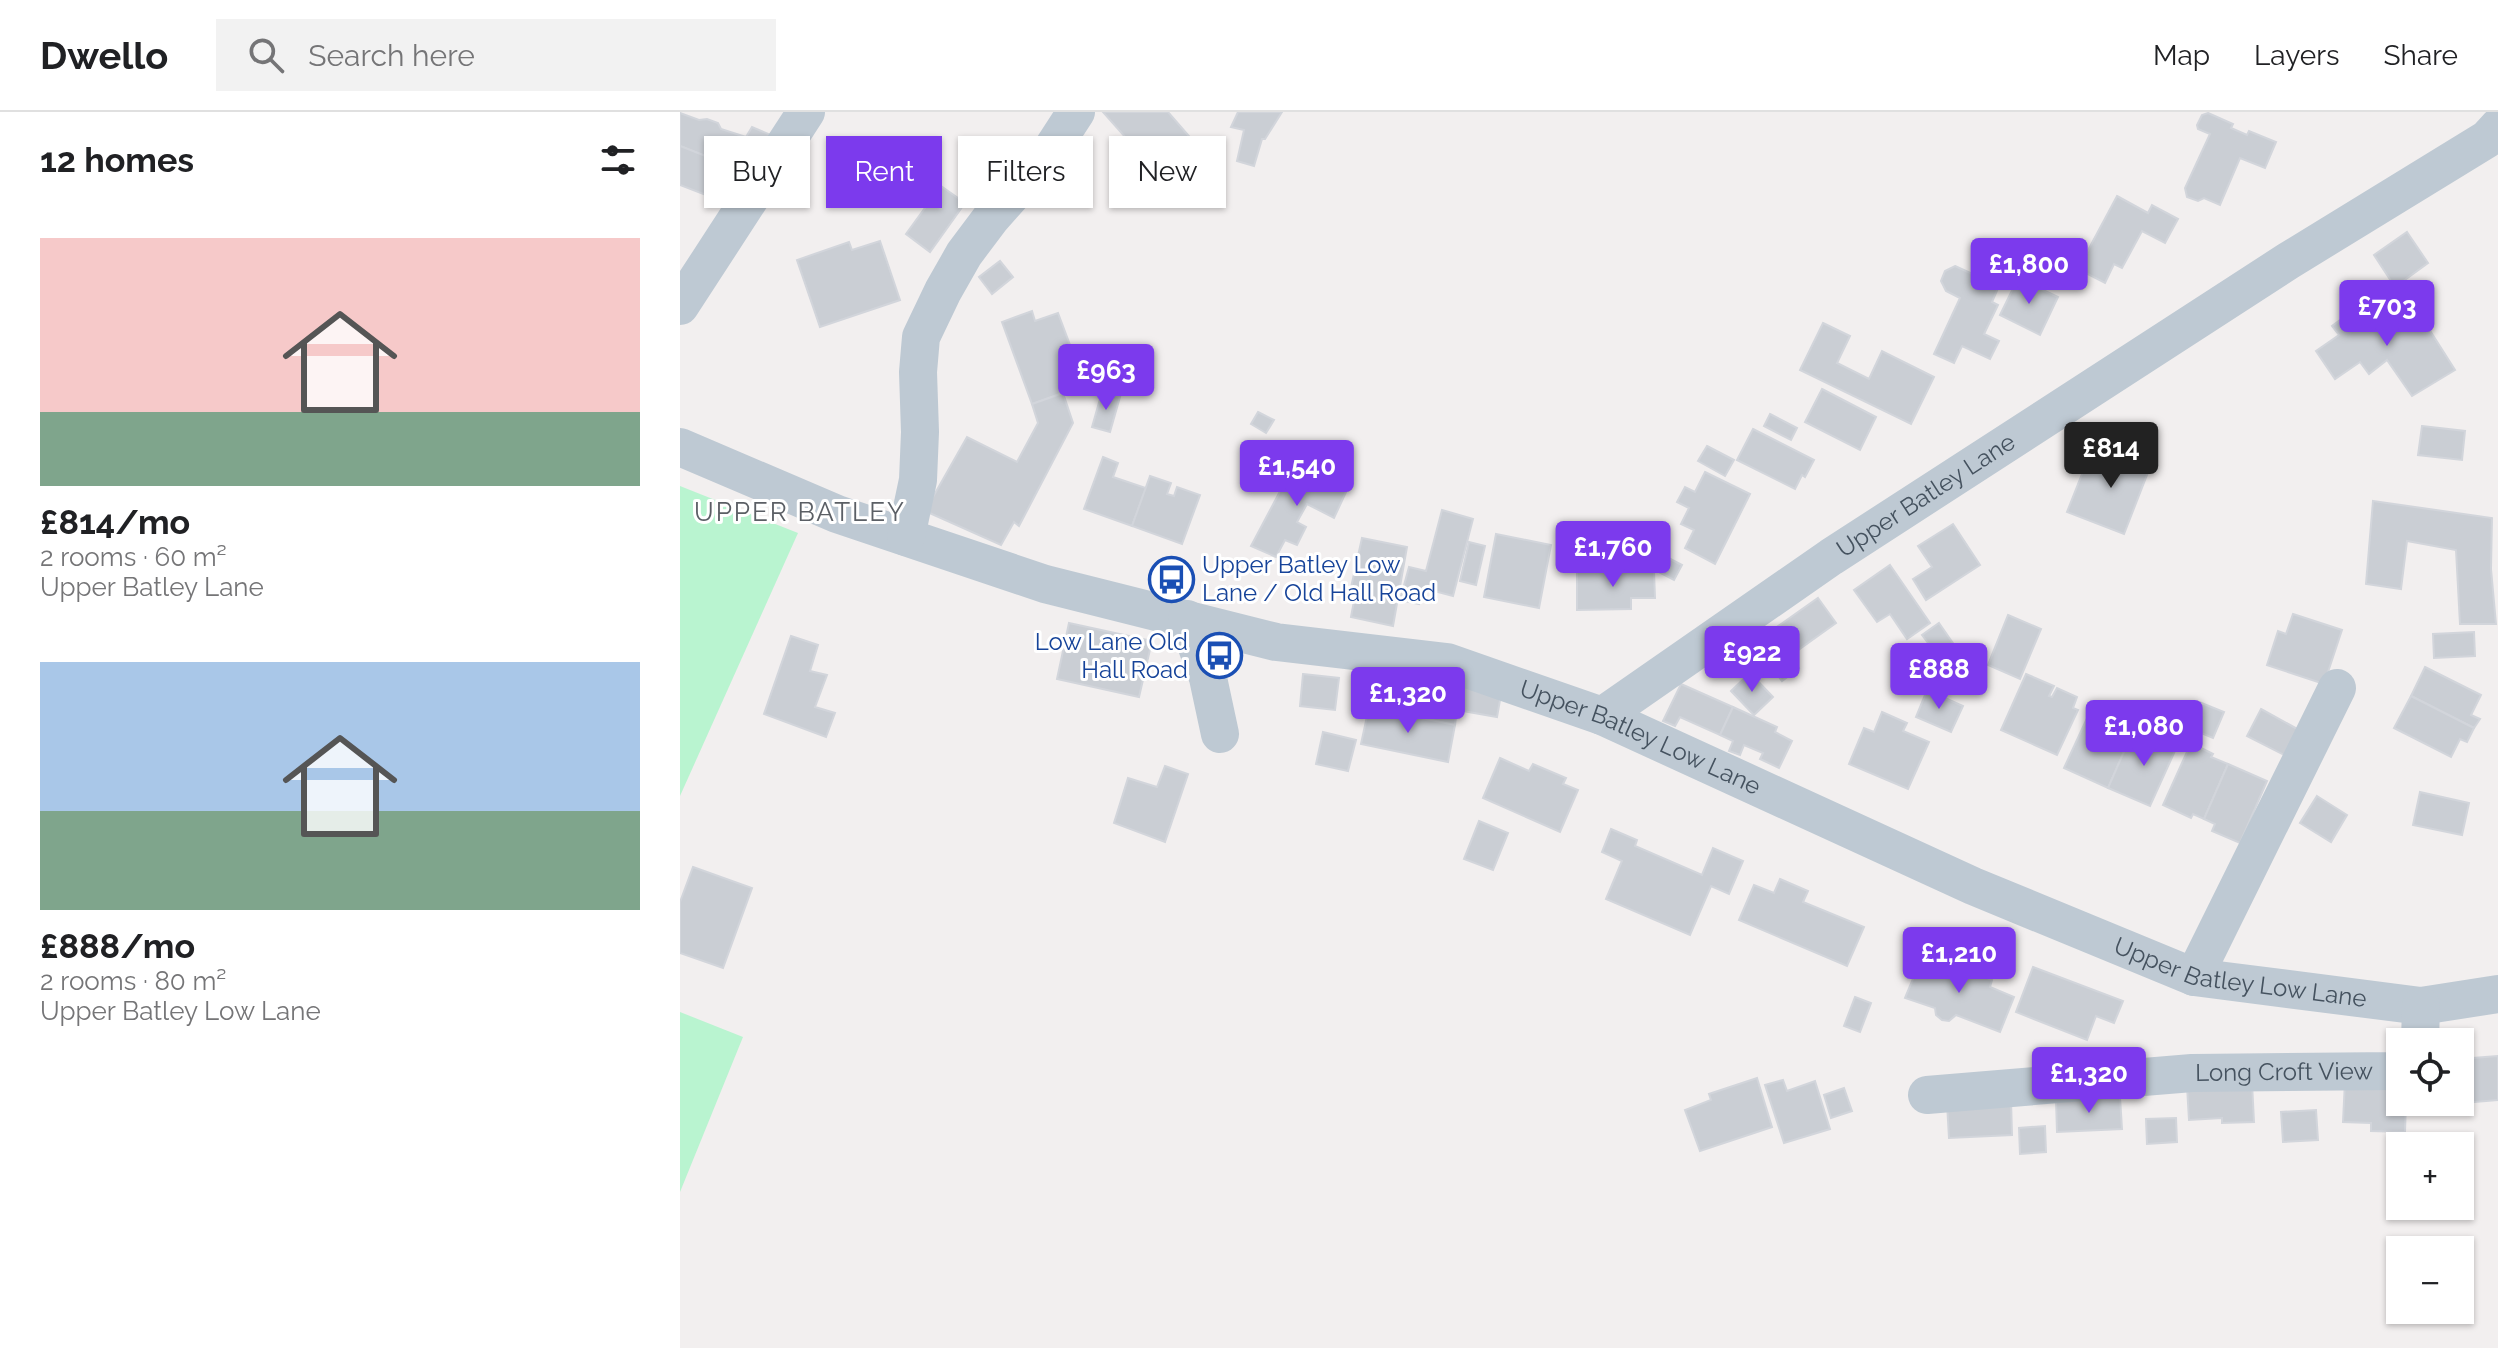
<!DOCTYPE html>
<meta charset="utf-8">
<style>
:root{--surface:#fff;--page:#f2f2f2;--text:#202124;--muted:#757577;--line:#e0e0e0;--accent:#7c3aed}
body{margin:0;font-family:Raleway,sans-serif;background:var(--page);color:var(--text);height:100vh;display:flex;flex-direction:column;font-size:30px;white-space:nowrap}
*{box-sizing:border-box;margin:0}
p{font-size:26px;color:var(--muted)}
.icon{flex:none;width:44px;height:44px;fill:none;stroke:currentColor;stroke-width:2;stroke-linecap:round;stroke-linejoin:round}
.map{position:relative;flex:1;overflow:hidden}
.drawer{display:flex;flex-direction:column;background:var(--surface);width:680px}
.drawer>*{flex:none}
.banner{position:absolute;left:24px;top:24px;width:760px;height:72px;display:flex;gap:16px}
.buttons{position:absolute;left:1706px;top:916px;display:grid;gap:16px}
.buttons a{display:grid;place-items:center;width:88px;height:88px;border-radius:0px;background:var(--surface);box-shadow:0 2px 6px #0004;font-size:40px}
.price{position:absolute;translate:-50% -68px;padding:0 18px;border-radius:8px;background:var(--accent);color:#fff;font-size:26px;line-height:52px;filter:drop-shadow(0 2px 4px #0008)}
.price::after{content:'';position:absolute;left:50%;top:48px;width:24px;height:18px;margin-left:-12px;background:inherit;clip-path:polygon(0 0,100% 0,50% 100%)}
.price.active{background:#222;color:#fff}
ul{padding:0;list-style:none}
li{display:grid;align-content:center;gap:16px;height:424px;padding:0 40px}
li span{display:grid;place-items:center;height:248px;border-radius:0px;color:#555}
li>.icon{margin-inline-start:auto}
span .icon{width:144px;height:144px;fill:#fffc;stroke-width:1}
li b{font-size:34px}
h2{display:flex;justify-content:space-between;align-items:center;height:96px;padding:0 40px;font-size:34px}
.chip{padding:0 28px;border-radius:0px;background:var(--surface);box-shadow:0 2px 6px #0004;font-size:28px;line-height:72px}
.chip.active{background:var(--accent);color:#fff}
header{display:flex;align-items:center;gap:48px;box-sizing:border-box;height:112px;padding:0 40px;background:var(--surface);border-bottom:2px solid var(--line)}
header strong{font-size:38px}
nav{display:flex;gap:44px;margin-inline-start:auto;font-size:28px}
.search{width:560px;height:72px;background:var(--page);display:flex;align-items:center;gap:20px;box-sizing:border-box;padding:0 28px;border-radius:0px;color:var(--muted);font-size:30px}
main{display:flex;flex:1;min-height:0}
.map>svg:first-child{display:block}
</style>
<header>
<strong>Dwello</strong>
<div class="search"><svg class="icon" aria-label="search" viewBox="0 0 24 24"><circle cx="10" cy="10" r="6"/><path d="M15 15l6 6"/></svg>Search here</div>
<nav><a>Map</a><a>Layers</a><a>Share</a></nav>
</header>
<main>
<section class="drawer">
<h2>12 homes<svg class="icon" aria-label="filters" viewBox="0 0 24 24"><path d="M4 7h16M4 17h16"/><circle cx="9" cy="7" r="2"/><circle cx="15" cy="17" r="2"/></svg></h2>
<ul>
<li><span style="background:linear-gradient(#f6c9c9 70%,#7fa58c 0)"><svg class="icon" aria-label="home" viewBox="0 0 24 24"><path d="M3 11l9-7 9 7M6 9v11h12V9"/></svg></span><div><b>£814/mo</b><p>2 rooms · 60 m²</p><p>Upper Batley Lane</p></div></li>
<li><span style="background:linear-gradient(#a9c7e8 60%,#7fa58c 0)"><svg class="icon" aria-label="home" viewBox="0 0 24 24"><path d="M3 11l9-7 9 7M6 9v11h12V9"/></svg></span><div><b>£888/mo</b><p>2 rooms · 80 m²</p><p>Upper Batley Low Lane</p></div></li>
</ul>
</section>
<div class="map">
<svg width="1818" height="1236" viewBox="0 0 1818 1236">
<rect width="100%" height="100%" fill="#f2efef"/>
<!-- green -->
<g fill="#b9f4d0">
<path d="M0 374 118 421 0 684Z"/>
<path d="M0 900 63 925 0 1080Z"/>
</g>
<!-- building -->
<g fill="#caced4" stroke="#d2d5db" stroke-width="2">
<path d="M423 0H488L514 30 478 62Z"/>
<path d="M558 0H602L585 27H582L574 54 557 49 564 18 551 15Z"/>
<path d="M0 1 19 8 27 7 38 11 41 17 66 25 72 15 100 27 76 64 0 34Z"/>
<path d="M1528 1 1553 12 1551 16 1567 23 1569 19 1596 30 1585 56 1560 46 1540 93 1524 86 1518 89 1507 85 1505 76 1530 22 1518 17 1517 13 1522 3Z"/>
<path d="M0 34 76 64 57 95 0 73Z"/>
<path d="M261 74 285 91 250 140 226 122Z"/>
<path d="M1437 84 1468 101 1472 93 1498 107 1485 131 1462 119 1442 156 1434 152 1425 171 1398 157Z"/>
<path d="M1727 120 1748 151 1715 175 1694 143Z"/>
<path d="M200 129 220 188 140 215 117 148 169 130 172 138Z"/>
<path d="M320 149 333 165 312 182 299 165Z"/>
<path d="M1275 154 1319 174 1312 190 1318 193 1304 222 1319 229 1310 247 1282 234 1274 251 1254 242 1280 186 1266 179 1261 169 1265 159Z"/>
<path d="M1338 166 1378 185 1360 223 1320 203Z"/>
<path d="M1735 195 1775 258 1732 284 1707 248 1689 262 1680 250 1655 267 1636 239 1659 223 1652 214 1675 197 1698 201 1702 208 1717 199 1721 204Z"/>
<path d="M352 199 355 209 378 201 405 273 352 292 322 210Z"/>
<path d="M1143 211 1170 224 1157 251 1189 267 1202 239 1254 265 1231 312 1120 258Z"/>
<path d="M1142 277 1196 305 1180 338 1125 310Z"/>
<path d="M422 280 440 285 430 320 412 315Z"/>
<path d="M383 281 393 311 339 414 334 410 321 433 245 399 287 325 337 350 358 311 352 292Z"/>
<path d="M578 300 594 308 586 321 571 312Z"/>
<path d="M1090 302 1117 316 1111 328 1084 314Z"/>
<path d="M1742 314 1785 319 1782 348 1738 343Z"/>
<path d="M1073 317 1134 348 1125 365 1122 363 1115 377 1057 348Z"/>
<path d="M1426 332 1472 350 1444 422 1387 400 1404 357 1415 361Z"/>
<path d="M1027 334 1054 348 1045 364 1018 349Z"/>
<path d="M423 345 438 351 433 365 466 376 452 414 404 397Z"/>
<path d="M615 351 667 378 654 406 627 392 617 410 626 415 617 433 605 428 596 445 571 434Z"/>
<path d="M1025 360 1070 382 1035 452 1005 436 1014 418 1001 412 1009 396 997 390 1005 375 1015 380Z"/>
<path d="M470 364 491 371 487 382 494 384 497 375 520 383 502 432 452 414Z"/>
<path d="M1693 389 1812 406 1811 457 1816 512H1780L1776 438 1727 429 1721 477 1686 472Z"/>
<path d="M762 398 793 407 773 484 743 476 739 492 720 488 729 455 746 459Z"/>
<path d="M1273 412 1300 453 1246 488 1233 467 1252 455 1238 434Z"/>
<path d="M816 422 871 433 859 496 804 485Z"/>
<path d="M946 424 1002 453 994 468 938 439Z"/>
<path d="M682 426 727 435 713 514 671 505 674 489H668Z"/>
<path d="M789 430 805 434 796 473 780 469Z"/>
<path d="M1210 453 1250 511 1227 527 1210 502 1197 510 1174 478Z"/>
<path d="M974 459 975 486H951V497L897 498V460Z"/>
<path d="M1138 486 1156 511 1110 544 1119 556 1102 569 1086 548 1076 555 1064 538Z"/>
<path d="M1613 502 1662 518 1644 572 1587 553 1598 519 1606 522Z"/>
<path d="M1328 503 1361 517 1340 567 1308 553Z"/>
<path d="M389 511 472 529 459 585 377 567Z"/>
<path d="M1259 511 1277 537 1261 548 1242 523Z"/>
<path d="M1794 520 1795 544 1754 546 1753 522Z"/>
<path d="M111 524 138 533 130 559 147 563 135 595 155 601 146 625 84 602Z"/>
<path d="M746 555 822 577 817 605 777 598 775 613 732 604 736 592 727 590 729 581 741 582Z"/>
<path d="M1745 555 1801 583 1791 603 1800 607 1794 616 1731 584Z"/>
<path d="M1070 561 1093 585 1074 603 1051 579Z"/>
<path d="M623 562 659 566 655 598 620 594Z"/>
<path d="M1346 562 1374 574 1369 584 1372 585 1377 576 1397 585 1393 596 1398 598 1377 643 1321 618Z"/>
<path d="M1001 572 1053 595 1040 623 1000 605 995 614 983 609Z"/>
<path d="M1247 578 1283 594 1271 620 1236 605Z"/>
<path d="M1731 584 1794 616 1787 630 1780 627 1771 645 1714 616Z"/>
<path d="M1519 590 1544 600 1533 626 1509 616Z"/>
<path d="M1414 591 1437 601 1429 617 1450 626 1428 676 1384 656Z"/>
<path d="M689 595 775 613 768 650 681 632Z"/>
<path d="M1053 595 1097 615 1095 620 1112 629 1099 656 1080 647 1083 641 1064 633 1060 643 1049 639 1053 629 1040 623Z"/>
<path d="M1581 597 1621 619 1608 645 1567 624Z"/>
<path d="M1202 600 1227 611 1223 619 1249 630 1228 677 1169 652 1184 616 1194 620Z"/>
<path d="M1477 619 1499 630 1470 694 1428 676 1450 626 1470 635Z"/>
<path d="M643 620 676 628 668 659 636 652Z"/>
<path d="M1511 631 1533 642 1531 645 1548 652 1524 707 1513 702 1511 706 1483 693Z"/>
<path d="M820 646 849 659 853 652 886 666 883 672 898 678 880 720 803 686Z"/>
<path d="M1548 652 1587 669 1560 731 1532 719 1535 712 1524 707Z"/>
<path d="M485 654 508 662 485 730 434 711 448 666 477 675Z"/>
<path d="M1740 680 1789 691 1782 723 1733 713Z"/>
<path d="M1637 684 1667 703 1651 730 1620 711Z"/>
<path d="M799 709 828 721 813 758 784 747Z"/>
<path d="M931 717 957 728 955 734 1022 763 1033 736 1063 749 1049 782 1031 774 1010 823 926 787 942 749 922 740Z"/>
<path d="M13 755 72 776 43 856 0 841V790Z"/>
<path d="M1100 767 1128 779 1123 790 1184 815 1167 854 1059 808 1074 773 1094 781Z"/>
<path d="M1242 845 1291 865 1293 860 1312 868 1310 875 1334 885 1320 920 1276 903 1269 909 1262 908 1256 903 1255 896 1225 886Z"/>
<path d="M1353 855 1443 889 1434 911 1416 904 1407 928 1336 900Z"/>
<path d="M1175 885 1191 891 1180 920 1164 914Z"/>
<path d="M1818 944V988L1771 992 1770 990H1780V947Z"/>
<path d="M1077 966 1092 1015 1020 1039 1005 998 1031 988 1029 982Z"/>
<path d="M1103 968 1107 979 1135 969 1150 1017 1104 1031 1085 973Z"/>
<path d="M1665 969 1720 971V990H1726L1725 1020 1691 1019V1011L1663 1010Z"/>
<path d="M1572 971 1574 1010 1542 1011V1006L1509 1008 1507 974Z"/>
<path d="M1164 976 1172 999 1151 1006 1144 983Z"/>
<path d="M1440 985 1442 1017 1377 1020 1376 988Z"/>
<path d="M1331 988 1332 1023 1269 1026 1267 991Z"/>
<path d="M1636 998 1638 1028 1603 1030 1601 1000Z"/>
<path d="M1496 1006 1497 1030 1467 1032 1466 1007Z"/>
<path d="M1365 1014 1366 1040 1340 1042 1339 1016Z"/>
</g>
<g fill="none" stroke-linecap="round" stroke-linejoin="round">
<!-- minor -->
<g stroke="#bec9d3" stroke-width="38">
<path d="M0 194 126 0"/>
<path id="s1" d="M0 335 157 402 365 472 596 530 767 550 922 604 1293 774 1514 865 1741 894 1818 882"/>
<path d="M226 425 238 368 240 320 238 260 241 225 263 179 284 142 311 106 370 40 396 0"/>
<path d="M507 507 528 566 540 622"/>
<path id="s2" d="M922 604 1151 445 1608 149 1807 27 1818 15"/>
<path d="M1514 865 1657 576"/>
<path d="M1740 930 1741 894"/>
<path id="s3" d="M1247 983 1512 961 1715 959 1720 953"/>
</g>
</g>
<!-- icons -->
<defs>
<symbol id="bus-ring" viewBox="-11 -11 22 22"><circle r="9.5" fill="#fff" stroke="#1a4fb4" stroke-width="1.5"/><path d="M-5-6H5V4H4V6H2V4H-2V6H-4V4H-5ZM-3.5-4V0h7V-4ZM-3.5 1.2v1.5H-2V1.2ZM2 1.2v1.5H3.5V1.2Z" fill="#1a4fb4"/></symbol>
</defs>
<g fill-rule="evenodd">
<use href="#bus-ring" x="466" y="442" width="51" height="51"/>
<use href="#bus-ring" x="514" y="518" width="51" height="51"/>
</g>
<g text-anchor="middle" stroke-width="6" stroke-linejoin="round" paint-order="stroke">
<!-- street labels -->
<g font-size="24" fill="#45525f" stroke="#fff">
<text dy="8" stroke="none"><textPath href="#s2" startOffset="392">Upper Batley Lane</textPath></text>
<text dy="8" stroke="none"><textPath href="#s1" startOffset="1008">Upper Batley Low Lane</textPath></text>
<text dy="8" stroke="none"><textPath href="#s1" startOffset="1656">Upper Batley Low Lane</textPath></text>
<text dy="8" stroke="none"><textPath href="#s3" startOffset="358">Long Croft View</textPath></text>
</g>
<!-- transit labels -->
<g font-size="24" fill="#164399" stroke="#fff" text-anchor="start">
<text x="522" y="461">Upper Batley Low<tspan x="522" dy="28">Lane / Old Hall Road</tspan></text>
<text x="508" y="538" text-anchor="end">Low Lane Old<tspan x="508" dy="28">Hall Road</tspan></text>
</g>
<!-- neighbourhood labels -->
<g font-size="26" letter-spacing="2" fill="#5b5f65" stroke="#fff">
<text x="120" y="409">UPPER BATLEY</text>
</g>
</g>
</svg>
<div class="buttons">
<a><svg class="icon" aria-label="locate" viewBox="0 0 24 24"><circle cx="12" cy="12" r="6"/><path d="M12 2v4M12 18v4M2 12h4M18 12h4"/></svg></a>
<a>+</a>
<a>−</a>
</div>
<b class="price" style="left:1349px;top:194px">£1,800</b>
<b class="price" style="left:1707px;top:236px">£703</b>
<b class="price" style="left:426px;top:300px">£963</b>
<b class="price active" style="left:1431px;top:378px">£814</b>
<b class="price" style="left:617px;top:396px">£1,540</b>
<b class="price" style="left:933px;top:477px">£1,760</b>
<b class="price" style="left:1072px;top:582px">£922</b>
<b class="price" style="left:1259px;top:599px">£888</b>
<b class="price" style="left:728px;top:623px">£1,320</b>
<b class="price" style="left:1464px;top:656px">£1,080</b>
<b class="price" style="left:1279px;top:883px">£1,210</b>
<b class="price" style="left:1409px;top:1003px">£1,320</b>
<div class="banner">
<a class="chip">Buy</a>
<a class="chip active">Rent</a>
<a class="chip">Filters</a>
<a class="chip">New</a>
</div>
</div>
</main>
